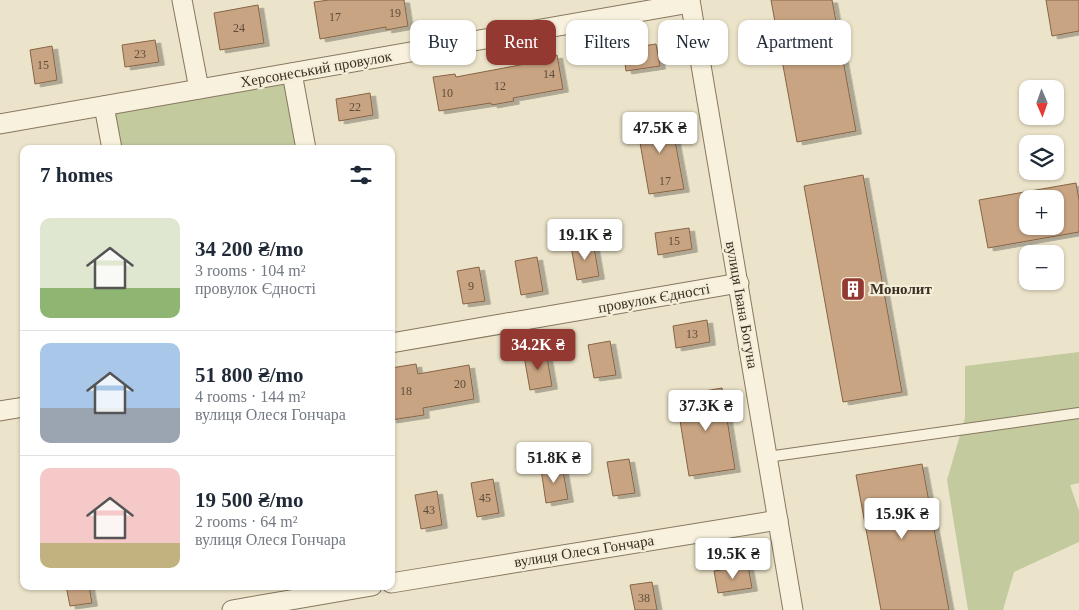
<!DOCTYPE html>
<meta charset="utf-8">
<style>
:root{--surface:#fff;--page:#f2f2f3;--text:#1f2937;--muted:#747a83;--line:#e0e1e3;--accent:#943832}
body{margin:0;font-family:"Times New Roman",serif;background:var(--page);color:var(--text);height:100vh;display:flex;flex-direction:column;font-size:19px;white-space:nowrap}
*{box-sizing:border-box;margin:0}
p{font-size:16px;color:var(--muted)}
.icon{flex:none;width:28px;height:28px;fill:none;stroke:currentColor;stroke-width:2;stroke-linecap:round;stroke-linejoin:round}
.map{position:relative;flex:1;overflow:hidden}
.drawer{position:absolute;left:20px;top:145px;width:375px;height:445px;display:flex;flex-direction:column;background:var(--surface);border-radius:10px;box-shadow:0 1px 4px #0004}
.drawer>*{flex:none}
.hud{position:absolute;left:410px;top:20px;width:475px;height:45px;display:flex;gap:10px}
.needle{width:32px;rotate:178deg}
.buttons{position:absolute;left:1019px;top:80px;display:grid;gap:10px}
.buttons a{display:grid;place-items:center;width:45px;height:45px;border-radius:10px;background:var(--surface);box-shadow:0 1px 4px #0004;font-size:25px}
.price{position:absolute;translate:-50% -42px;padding:0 11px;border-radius:5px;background:#fff;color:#222;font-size:16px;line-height:32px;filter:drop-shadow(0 1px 2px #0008)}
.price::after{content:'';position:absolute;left:50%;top:30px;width:15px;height:11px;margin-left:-8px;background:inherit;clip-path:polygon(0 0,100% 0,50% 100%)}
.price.current{background:var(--accent);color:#fff}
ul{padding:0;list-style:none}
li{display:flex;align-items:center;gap:15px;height:125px;padding:0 20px}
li+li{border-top:1px solid var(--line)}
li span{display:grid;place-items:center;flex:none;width:140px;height:100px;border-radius:10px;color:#555}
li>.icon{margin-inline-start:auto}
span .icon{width:60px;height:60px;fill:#fffc;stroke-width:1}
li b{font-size:21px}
h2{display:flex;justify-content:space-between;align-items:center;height:60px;padding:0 20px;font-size:21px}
.tag{padding:0 18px;border-radius:10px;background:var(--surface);box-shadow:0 1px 4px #0004;font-size:18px;line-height:45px}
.tag.current{background:var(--accent);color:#fff}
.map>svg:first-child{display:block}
</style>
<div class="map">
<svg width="1079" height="610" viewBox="0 0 1079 610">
<defs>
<filter id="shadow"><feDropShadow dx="5.5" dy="3" stdDeviation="0" flood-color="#0004"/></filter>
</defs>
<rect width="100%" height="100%" fill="#ece4ca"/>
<!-- green -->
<g fill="#c2ca9e">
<path d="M292 73 306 149H112L104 106Z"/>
<path d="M1079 352V483L1070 485 1079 511V542L1014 572 1003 610H968L947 480 965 418V366Z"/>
</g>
<!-- building -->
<g fill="#c8a482" stroke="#866446" fill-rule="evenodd" filter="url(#shadow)">
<path d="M329 0H404L408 26 386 30V27L320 39 314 2Z"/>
<path d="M771 0H832L856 131 797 142Z"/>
<path d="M1046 0H1079V31L1052 36Z"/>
<path d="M258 5 264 43 220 50 214 13Z"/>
<path d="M155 40 159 62 125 67 122 45Z"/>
<path d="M656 44 660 66 626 71 623 49Z"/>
<path d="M52 46 57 80 35 84 30 50Z"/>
<path d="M557 55 563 89 513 98 514 101 492 105 491 103 439 111 433 77 455 74 456 77 536 62 535 59Z"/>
<path d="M370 93 373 115 339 121 336 99Z"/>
<path d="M670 114 684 189 649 194 636 120Z"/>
<path d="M863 175 902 392 843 402 804 186Z"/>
<path d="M1076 183 1079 200V232L988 248 979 200ZM1028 199H1055V226H1028Z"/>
<path d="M689 228 692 249 658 255 655 233Z"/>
<path d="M593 242 599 276 577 280 571 246Z"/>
<path d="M537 257 543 291 521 295 515 261Z"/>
<path d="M479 267 485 301 463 304 457 271Z"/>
<path d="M707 320 710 342 676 348 673 326Z"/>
<path d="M610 341 616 375 594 378 588 345Z"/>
<path d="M546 352 552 386 530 390 524 356Z"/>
<path d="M416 364 418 374 469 365 474 399 423 408 424 415 391 420V368Z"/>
<path d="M722 388 735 469 689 476 676 396Z"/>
<path d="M629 459 635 493 613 496 607 462Z"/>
<path d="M922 464 949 610H881L856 475Z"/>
<path d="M562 465 568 499 546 503 541 469Z"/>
<path d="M493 479 499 513 477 517 471 483Z"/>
<path d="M437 491 442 525 421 529 415 495Z"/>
<path d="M748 566 752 588 718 593 714 571Z"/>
<path d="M652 582 657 610H635L630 585Z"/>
<path d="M66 586H89L92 603 70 606Z"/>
</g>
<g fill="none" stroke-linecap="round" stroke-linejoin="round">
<defs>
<path id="lane" d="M767 457 1079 413"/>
<g id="street">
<path d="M182 0 199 89"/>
<path d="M690 0 793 610"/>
<path d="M292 73 306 149"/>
<path d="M104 106 112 149"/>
<path d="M0 124 690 3"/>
<path d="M391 343 739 283"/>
<path d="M0 411 24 407"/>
<path d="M391 583 778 520"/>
<path d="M232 610 372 586"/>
</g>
</defs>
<!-- lane casing -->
<use href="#lane" stroke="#88775f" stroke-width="12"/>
<!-- street casing -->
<use href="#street" stroke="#88775f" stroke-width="21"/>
<!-- lane -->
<use href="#lane" stroke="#f7f1dd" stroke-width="10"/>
<!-- street -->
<use href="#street" stroke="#f7f1dd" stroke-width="19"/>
</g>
<!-- icons -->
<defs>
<symbol id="building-square" viewBox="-11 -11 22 22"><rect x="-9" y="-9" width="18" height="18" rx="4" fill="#943832" stroke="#f4eed9"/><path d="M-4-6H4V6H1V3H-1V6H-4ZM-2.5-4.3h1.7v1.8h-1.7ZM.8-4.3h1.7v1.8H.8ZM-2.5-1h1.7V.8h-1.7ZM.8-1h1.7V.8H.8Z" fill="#fff"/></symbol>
</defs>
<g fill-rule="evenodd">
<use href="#building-square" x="839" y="275" width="28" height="28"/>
</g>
<g text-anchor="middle" stroke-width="4.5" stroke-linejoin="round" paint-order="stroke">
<!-- number labels -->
<g font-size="12" fill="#5e4c3a">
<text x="395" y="17">19</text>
<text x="335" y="21">17</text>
<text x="239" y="32">24</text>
<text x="140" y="58">23</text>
<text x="43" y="69">15</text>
<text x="549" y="78">14</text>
<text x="500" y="90">12</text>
<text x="447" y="97">10</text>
<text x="355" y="111">22</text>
<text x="665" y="185">17</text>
<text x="674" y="245">15</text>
<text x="471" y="290">9</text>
<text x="692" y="338">13</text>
<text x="460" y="388">20</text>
<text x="406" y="395">18</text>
<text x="485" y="502">45</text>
<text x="429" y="514">43</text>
<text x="644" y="602">38</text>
</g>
<!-- street labels -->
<g font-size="15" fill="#3a2f22" stroke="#f4eed9">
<text transform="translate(316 69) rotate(-10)" y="5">Херсонеський провулок</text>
<text transform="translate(654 298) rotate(-10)" y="5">провулок Єдності</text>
<text transform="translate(742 305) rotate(80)" y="5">вулиця Івана Богуна</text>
<text transform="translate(584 551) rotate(-9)" y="5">вулиця Олеся Гончара</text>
</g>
<!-- poi labels -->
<g font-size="15" font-weight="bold" fill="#3a2f22" stroke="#f4eed9" text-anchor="start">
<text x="870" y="294">Монолит</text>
</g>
</g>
</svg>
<div class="buttons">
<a><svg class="needle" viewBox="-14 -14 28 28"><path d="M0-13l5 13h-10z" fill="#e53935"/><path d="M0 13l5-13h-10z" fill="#747a83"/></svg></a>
<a><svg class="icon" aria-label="layers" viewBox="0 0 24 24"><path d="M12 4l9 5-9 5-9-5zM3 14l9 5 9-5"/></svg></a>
<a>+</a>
<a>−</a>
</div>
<b class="price" style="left:660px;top:154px">47.5K ₴</b>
<b class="price" style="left:585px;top:261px">19.1K ₴</b>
<b class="price current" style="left:538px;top:371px">34.2K ₴</b>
<b class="price" style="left:706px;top:432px">37.3K ₴</b>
<b class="price" style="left:554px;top:484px">51.8K ₴</b>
<b class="price" style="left:902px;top:540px">15.9K ₴</b>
<b class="price" style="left:733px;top:580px">19.5K ₴</b>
<div class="hud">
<a class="tag">Buy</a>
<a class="tag current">Rent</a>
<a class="tag">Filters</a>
<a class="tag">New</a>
<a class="tag">Apartment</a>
</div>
<section class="drawer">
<h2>7 homes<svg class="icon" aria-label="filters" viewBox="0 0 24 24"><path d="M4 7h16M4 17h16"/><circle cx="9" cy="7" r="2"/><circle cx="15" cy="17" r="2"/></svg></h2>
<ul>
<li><span style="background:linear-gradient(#dfe7d0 70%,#8fb573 0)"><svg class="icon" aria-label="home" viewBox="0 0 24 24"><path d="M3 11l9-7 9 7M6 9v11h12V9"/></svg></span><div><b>34 200 ₴/mo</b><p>3 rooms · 104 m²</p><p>провулок Єдності</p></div></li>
<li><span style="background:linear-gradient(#a9c7e8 65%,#9aa5b1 0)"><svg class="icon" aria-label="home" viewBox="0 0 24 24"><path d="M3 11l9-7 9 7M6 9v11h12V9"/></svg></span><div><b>51 800 ₴/mo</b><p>4 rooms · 144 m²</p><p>вулиця Олеся Гончара</p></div></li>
<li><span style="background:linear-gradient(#f6c9c9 75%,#c2b280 0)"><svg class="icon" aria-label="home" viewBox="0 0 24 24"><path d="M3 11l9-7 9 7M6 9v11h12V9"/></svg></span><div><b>19 500 ₴/mo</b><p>2 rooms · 64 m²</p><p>вулиця Олеся Гончара</p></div></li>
</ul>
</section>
</div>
